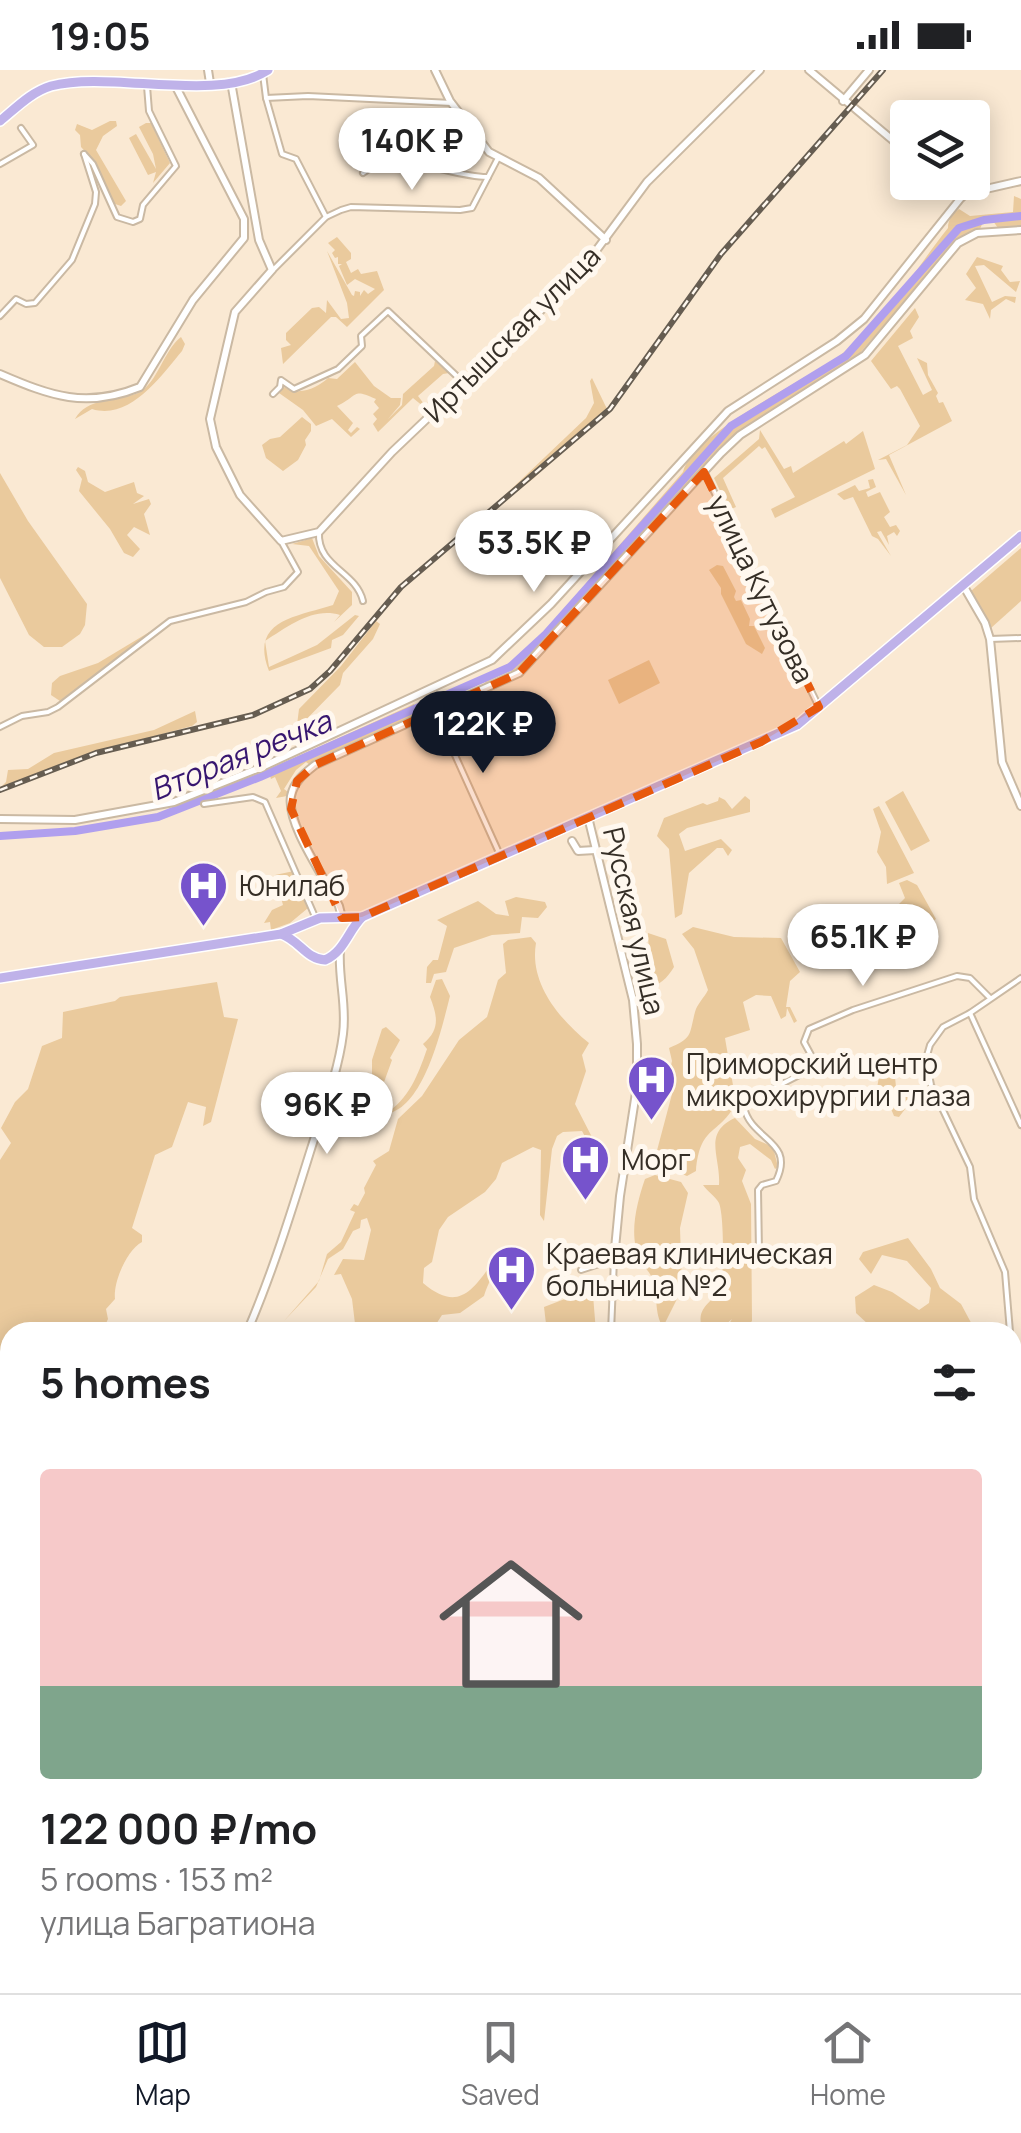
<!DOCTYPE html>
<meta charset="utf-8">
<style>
:root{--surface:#fff;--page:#f2f2f2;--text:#202124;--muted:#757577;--line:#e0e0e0;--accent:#111827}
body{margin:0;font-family:Manrope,sans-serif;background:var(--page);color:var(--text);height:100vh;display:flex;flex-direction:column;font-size:38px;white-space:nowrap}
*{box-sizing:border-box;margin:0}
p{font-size:32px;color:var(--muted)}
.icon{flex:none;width:55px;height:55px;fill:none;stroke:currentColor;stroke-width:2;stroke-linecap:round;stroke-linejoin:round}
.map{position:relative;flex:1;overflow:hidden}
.details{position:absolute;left:0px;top:1252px;width:1022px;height:672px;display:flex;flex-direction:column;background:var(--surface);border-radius:30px 30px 0 0;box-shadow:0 5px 25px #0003}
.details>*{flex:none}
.fabs{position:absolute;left:890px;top:30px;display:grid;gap:20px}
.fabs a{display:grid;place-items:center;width:100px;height:100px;border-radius:10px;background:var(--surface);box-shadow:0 5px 25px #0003;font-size:50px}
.price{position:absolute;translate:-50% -85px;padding:0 22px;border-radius:35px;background:#fff;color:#222;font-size:32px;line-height:65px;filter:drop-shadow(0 2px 5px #0008)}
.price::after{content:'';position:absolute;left:50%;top:60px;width:30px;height:22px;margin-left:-15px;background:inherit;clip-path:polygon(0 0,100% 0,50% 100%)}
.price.selected{background:var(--accent);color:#fff}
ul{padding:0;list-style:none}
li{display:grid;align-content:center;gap:20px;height:530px;padding:0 40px}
li span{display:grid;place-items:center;height:310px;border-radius:10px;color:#555}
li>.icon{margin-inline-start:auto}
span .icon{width:180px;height:180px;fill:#fffc;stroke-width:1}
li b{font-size:42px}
h2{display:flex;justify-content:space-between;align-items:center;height:120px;padding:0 40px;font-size:42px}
.status{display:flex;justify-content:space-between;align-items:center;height:70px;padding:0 50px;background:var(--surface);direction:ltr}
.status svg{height:28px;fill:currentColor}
.tabs{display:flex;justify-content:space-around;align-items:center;height:140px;border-top:2px solid var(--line);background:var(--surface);font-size:28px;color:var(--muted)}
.tabs a{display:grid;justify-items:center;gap:5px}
.tabs .selected{color:var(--accent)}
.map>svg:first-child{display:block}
</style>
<div class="status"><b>19:05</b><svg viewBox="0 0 49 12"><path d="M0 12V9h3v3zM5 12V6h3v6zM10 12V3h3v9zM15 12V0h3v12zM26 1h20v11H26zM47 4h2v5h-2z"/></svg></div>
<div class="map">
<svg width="1021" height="1923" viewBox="0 0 1021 1923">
<rect width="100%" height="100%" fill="#fae9d3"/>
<!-- green -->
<g fill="#eaca9d">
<path d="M110 51H116L117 56 103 66 96 80 126 131 121 136 112 133 96 93 81 77 80 65 75 60 77 54 92 60Z"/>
<path d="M146 53H151L170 93 153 113 156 102 148 105 129 68 136 64 156 99 153 84 139 57Z"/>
<path d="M1014 126 1021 129V158H998L993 151 983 152 980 159 958 169 854 290 738 362 719 379 524 593 513 602 511 600 485 613 484 608 516 589 543 563 683 402C693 362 808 310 843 283 886 252 915 199 948 158 948 150 952 144 959 139L970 146 1013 142Z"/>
<path d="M337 167 351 183V189L346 192 351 203 358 199 361 204 377 201 384 220 347 257 336 247H331L283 294 281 278 291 275 286 270V263L312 238 319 237 326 243 327 230 341 249 349 248 347 233 327 181 352 225 354 226 355 221 360 222V226L364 220 368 224 375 219 355 209 347 215 339 196 342 194H338V187L335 188 332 183 335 180 328 173Z"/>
<path d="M977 187 1003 196 1001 200 1010 212 1020 211 1016 222 984 195 975 196 992 232 1005 226 1016 227 1015 233 1006 229 991 240 990 249 983 234 965 230 976 218 966 204Z"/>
<path d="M915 238 919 247 910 261 913 268 898 276 923 325 932 320 917 288 927 293 928 305 938 323 936 326 939 333 943 332 952 351 889 385 906 425 886 389 878 390 907 375 920 356 900 319 897 316 891 319 871 291Z"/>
<path d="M181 267 185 274 182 281C161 306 130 351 92 339L75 349C87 327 116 332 138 323 158 313 163 281 181 267Z"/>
<path d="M435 291 449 303 443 304 418 326 424 334 430 332 424 337 413 328 378 362 373 354 377 349 373 344 379 338 374 332 376 329C351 318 360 325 337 336L353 353 348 360 351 363 357 357 360 359 351 367 332 349 316 356 303 340 279 323 284 317C300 327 318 317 328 308L337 309 355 292 374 316 391 328H401L400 335 388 349 402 335 403 324 434 296Z"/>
<path d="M592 308 607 339 534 408 463 465 586 348 594 333 590 311Z"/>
<path d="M302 347 311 354V361L305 370 306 375 298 390 283 401 266 388 262 375 270 369 280 367Z"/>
<path d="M760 360 784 399 791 396 793 403 844 371 846 374 863 361 875 399 775 448 771 439 795 427 765 377 762 379 759 376 723 408 736 437 729 440 714 408 759 369Z"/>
<path d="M78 397 85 401 88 412 105 422 134 412 137 423 144 426 133 434 149 429 151 434 144 444 150 465 134 457 127 465 140 479 133 487 124 483 110 459 79 421 82 409 76 400Z"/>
<path d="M0 403 28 451 87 534 85 555 80 564 62 577H44L29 565 0 508Z"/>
<path d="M873 409 876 417 866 422 868 427 880 422 890 442 884 447 890 457 896 455 900 461 897 466 894 462 887 466 889 475 881 461 877 462 891 486 878 469 872 466 853 427 844 430 837 424 855 415 859 421 870 418 868 410Z"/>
<path d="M312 468 319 486 352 522V535L334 552 340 545C313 537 289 556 265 571L269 597 317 575 355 545 359 546 343 565 332 570 331 578 269 601C249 550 296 547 333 535L339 521 309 476 292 474Z"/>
<path d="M1021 478V531L991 558 971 521Z"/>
<path d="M717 495 723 496 736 521 734 527 736 531 741 530 750 549 749 556H754L765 578 762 584 746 574 721 524V518L709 500Z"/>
<path d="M376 551 380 554 373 569 343 603 340 615 288 668 297 655 299 639 341 596Z"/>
<path d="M161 555 60 631 51 625 52 613 60 606 98 593Z"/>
<path d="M649 590 660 613 619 634 608 610Z"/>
<path d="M414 634 417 646 310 695 306 692 296 700 284 719 288 722 287 726 276 728 281 721 275 707 271 709 268 700Z"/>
<path d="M195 641 197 652 192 656 95 682 1 717 6 712 8 700 28 699 54 683 154 660Z"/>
<path d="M903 721 930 771 911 781 885 732Z"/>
<path d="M745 726 750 730V742L687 758 679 764 685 781 721 769 732 780 728 786 723 778H717L689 803 682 844 675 848 669 779 657 766 664 748 703 733 707 735 718 731 719 727 725 730 732 739Z"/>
<path d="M879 736 914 803 887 814 886 797 877 782 881 762 873 739Z"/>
<path d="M294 801 308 838 290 853 271 860 270 852 264 853 272 840 283 835 275 805Z"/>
<path d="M907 810 917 815 936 849 926 856 927 862 922 865 903 849 897 836 905 828 899 813Z"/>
<path d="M516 827 545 832 547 837 538 848 522 847 520 863 492 865 454 878 446 902 434 904 431 913H426L427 897 433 890H438L447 856 437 850 478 831 496 844 509 846 505 831Z"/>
<path d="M693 857 734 867 781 868 800 902 790 911 786 937H790L797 951 794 953 787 938 786 946 781 949 771 926 756 925 743 932 750 960 725 968 736 1033C719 1066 700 1054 696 1101L687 1106 635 1086 655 1088 672 1024 668 1008 672 991 669 978C693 968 689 965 695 942 697 934 704 928 708 920L694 879 682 864Z"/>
<path d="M648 863 666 869 674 897C667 909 654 922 638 917L632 891 649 885Z"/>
<path d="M531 867 536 873C529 913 559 949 589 973L582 985 586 1001 575 1034 596 1075 590 1076 582 1061 563 1062 557 1066 552 1079 544 1151 540 1145 541 1080 533 1077 502 1093 496 1109 485 1122 448 1147 439 1160 432 1192 424 1198 423 1213C457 1242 472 1222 492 1193L497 1191C496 1200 487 1215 484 1226L460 1243 442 1245 431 1262H356L352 1229 341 1204 334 1205 343 1189 364 1190 371 1160 367 1148 361 1150 360 1158 353 1161 343 1179 328 1189 316 1217 284 1251 319 1211 327 1184 341 1172 355 1142 350 1140 354 1134 358 1136 365 1123 364 1118 376 1095 373 1091 389 1081 398 1049 422 1026 459 970 487 947 498 910 506 903 503 874 508 870Z"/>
<path d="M442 909 450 926C442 957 424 1040 385 1044 409 1029 418 1005 427 979L423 974C441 959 437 945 430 927L436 910Z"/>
<path d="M217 912 224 947 238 949 211 1052 203 1056 206 1037 188 1032 172 1077 155 1085 132 1158 142 1165V1172C127 1180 113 1212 115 1229L106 1239 108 1249 102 1262H10V1426L0 1452V1090L11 1073 1 1058 15 1032 28 1019 42 976 62 968 63 942 115 931 120 927Z"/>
<path d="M386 957 400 970 390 988 392 990 375 1037 378 1038C375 1051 368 1054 357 1057L367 1035 355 1031 364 1029 372 1012V990L382 959Z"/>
<path d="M886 995 894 997 896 1017 903 1024 912 1023 915 1026 899 1047 894 1046 889 1034 874 1035 880 1001Z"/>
<path d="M735 1048 755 1069 773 1077 778 1097 775 1099 771 1090 750 1074 740 1077 738 1088 746 1100 742 1111 751 1134 752 1251 742 1262 729 1254 732 1249 717 1262H703C693 1234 716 1234 721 1214 724 1200 724 1145 719 1133 716 1127 707 1121 703 1115H719C721 1087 702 1063 735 1048Z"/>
<path d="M655 1105 681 1112 688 1123 680 1158 682 1219 663 1257C654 1244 658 1225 653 1210 650 1202 643 1196 640 1189 628 1166 637 1132 645 1109Z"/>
<path d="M908 1168 931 1199 940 1218 961 1234 976 1262H871L869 1255 856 1243 855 1227 874 1215 892 1222 919 1240 929 1233 931 1218 907 1191 882 1185 871 1204 859 1189 863 1182Z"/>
<path d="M588 1220 593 1225 596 1262H547L544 1237Z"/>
<path d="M0 1642H10V1915H436V1923H0Z"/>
</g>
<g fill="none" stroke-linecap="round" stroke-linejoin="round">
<!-- stream -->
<g stroke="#8b7db2" stroke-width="2.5">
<path d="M1012 1732 1021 1719"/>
<path d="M10 1869V1886"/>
<path d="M8 1923 12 1915"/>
<path d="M874 1923 889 1915"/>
</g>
<!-- river -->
<path stroke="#b09fee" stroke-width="8" d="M0 766 75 761 158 747 260 707 510 597 546 564 731 356 846 286 959 158 984 150 1021 146"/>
<defs>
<g id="street">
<path d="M263 4 266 28 282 84 296 89 326 147"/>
<path d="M266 28 308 26 452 33"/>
<path d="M84 84 93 94 117 147 133 152 140 149 143 135 176 96 149 41 147 16"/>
<path d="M0 94 33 75 21 58"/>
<path d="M363 103C394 76 451 108 488 107"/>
<path d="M273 200 326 147 341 140 351 137 460 140 472 138 498 88"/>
<path d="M0 246 16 229 26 234 35 233 72 190 95 134 96 122 84 84"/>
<path d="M273 324 280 317 281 310 294 319 338 299 362 276 361 266 388 241 464 313"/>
<path d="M705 403 817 633"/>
<path d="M319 462C317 497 356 501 363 531"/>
<path d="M990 569 1021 568"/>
<path d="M436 643 500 785"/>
<path d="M0 657 22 646 48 642 58 637 170 551 246 532 266 522 284 517 298 502 281 471"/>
<path d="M204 734 253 727 265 732 316 849"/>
<path d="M970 943 1021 1055"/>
<path d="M759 1182 758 1120 762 1115 776 1111C796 1070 751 1071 744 1037L748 1031 817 996 804 972 809 959 853 940 957 906 970 908 990 928"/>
<path d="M581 1200 614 1189 611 1262"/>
<path d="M1010 1262 1005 1202 974 1129 970 1097 931 1015 926 989 930 975 943 957 970 943 1021 908"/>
<path d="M1012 1304 1016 1353 1012 1396"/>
<path d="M0 1637 10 1636"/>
<path d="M1012 1657 1017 1664 1012 1674"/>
<path d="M1012 1705 1015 1729 1021 1737"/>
<path d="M1012 1745 1021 1741"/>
<path d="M1012 1850 1021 1835"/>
<path d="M508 1915 512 1923"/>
<path d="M553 1923 562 1915"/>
<path d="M746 1923 750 1915"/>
<path d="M970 1923 975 1915"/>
</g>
<g id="secondary">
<path d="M208 0 210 13"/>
<path d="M435 0 450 31 489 82 539 108 606 170"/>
<path d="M809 0 908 83"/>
<path d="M231 12 259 170 272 200 235 242 210 349 216 377 240 425 281 471 319 462 392 382 578 205 647 112 760 0"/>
<path d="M843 31 869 0"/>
<path d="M944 112 962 127"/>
<path d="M0 304C51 326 86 339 140 317L193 230 244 168V149L175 15"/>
<path d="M963 515 985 553 990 569 1002 692 1021 736"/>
<path d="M588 747 633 930 637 974V1016L620 1126 614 1189"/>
<path d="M0 749 75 750 174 732 262 697 492 590 551 534 728 341 837 271 864 249 964 124 1021 111"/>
<path d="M572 771 578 781 595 780"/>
<path d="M342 848 339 836C326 809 286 755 291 726 294 711 305 703 315 695L519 603 721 383 740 365 865 285 958 173 977 163 1021 160"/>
<path d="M247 1262C272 1204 291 1143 310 1082 322 1043 338 1004 343 964 347 935 338 909 340 880"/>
<path d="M189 1923 190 1915"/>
</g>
<g id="primary">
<path d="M0 51C16 38 31 22 51 16 110 0 216 34 268 0"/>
<path d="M281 864C299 870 306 889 325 890 344 882 348 861 362 847"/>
<path d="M0 908 281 864 320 848 362 847 797 655 1021 466"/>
</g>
</defs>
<!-- street casing -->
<use href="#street" stroke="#cab9a3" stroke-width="8"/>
<!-- secondary casing -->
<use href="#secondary" stroke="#cab9a3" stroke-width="10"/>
<!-- primary casing -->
<use href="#primary" stroke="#fff" stroke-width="12"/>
<!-- street -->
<use href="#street" stroke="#fff" stroke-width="4"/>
<!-- secondary -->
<use href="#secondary" stroke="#fff" stroke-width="6"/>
<!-- primary -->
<use href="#primary" stroke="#bfb2e9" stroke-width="9"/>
<defs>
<path id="rail" d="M0 720 96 683 253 645 310 619 330 601 401 517 610 339 721 184 883 0"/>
</defs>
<!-- rail casing -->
<use href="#rail" stroke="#665d51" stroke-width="6"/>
<!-- rail -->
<use href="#rail" stroke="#fff8ef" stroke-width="2.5" stroke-dasharray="8" stroke-linecap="butt"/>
</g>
<!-- marked area -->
<path fill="#e8590c" fill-opacity="0.2" stroke="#e8590c" stroke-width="8" stroke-dasharray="20 12" stroke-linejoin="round" d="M704 402 819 637 761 672 362 847 342 848 291 739 297 711 315 695 519 603Z"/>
<!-- icons -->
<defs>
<symbol id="hospital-pin" viewBox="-11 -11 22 30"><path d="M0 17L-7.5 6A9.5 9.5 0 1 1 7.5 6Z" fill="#7653cc" stroke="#fff8ef"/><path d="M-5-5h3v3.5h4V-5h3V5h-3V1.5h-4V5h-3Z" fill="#fff"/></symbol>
</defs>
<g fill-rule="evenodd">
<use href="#hospital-pin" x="176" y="788" width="55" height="75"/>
<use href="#hospital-pin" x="624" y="982" width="55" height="75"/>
<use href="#hospital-pin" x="558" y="1062" width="55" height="75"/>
<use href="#hospital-pin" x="484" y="1172" width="55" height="75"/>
</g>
<g text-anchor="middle" stroke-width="10" stroke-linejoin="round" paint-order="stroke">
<!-- street labels -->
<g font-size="28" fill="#352e26" stroke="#fff8ef">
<text transform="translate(512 264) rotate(-45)" y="10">Иртышская улица</text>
<text transform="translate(761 519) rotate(64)" y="10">улица Кутузова</text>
<text transform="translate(634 851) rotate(77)" y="10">Русская улица</text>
</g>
<!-- poi labels -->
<g font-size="28" fill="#352e26" stroke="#fff8ef" text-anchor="start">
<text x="239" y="826">Юнилаб</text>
<text x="686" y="1004">Приморский центр<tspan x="686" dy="32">микрохирургии глаза</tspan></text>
<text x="621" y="1100">Морг</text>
<text x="546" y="1194">Краевая клиническая<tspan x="546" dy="32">больница №2</tspan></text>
</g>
<!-- water labels -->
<g font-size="30" font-style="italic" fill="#371670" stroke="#fff8ef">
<text transform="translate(241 686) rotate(-22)" y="10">Вторая речка</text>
</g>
</g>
</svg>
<div class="fabs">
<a><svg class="icon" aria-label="layers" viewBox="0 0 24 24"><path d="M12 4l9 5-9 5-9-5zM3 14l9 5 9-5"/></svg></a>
</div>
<b class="price" style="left:412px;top:123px">140K ₽</b>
<b class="price" style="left:534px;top:525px">53.5K ₽</b>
<b class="price selected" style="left:483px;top:706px">122K ₽</b>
<b class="price" style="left:863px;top:919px">65.1K ₽</b>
<b class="price" style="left:327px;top:1087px">96K ₽</b>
<section class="details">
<h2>5 homes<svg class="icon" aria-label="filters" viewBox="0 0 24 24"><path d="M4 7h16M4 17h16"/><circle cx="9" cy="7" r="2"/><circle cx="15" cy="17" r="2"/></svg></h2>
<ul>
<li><span style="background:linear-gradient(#f6c9c9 70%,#7fa58c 0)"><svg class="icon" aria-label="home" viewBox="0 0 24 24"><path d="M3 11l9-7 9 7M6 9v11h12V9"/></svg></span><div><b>122 000 ₽/mo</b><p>5 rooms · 153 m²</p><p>улица Багратиона</p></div></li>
</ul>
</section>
</div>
<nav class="tabs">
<a class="selected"><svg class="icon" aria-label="map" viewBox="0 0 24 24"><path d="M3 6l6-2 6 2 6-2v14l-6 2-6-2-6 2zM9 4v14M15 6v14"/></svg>Map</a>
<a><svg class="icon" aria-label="saved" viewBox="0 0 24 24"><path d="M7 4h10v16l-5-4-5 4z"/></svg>Saved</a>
<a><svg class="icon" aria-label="home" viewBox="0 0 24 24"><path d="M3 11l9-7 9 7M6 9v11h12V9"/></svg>Home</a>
</nav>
